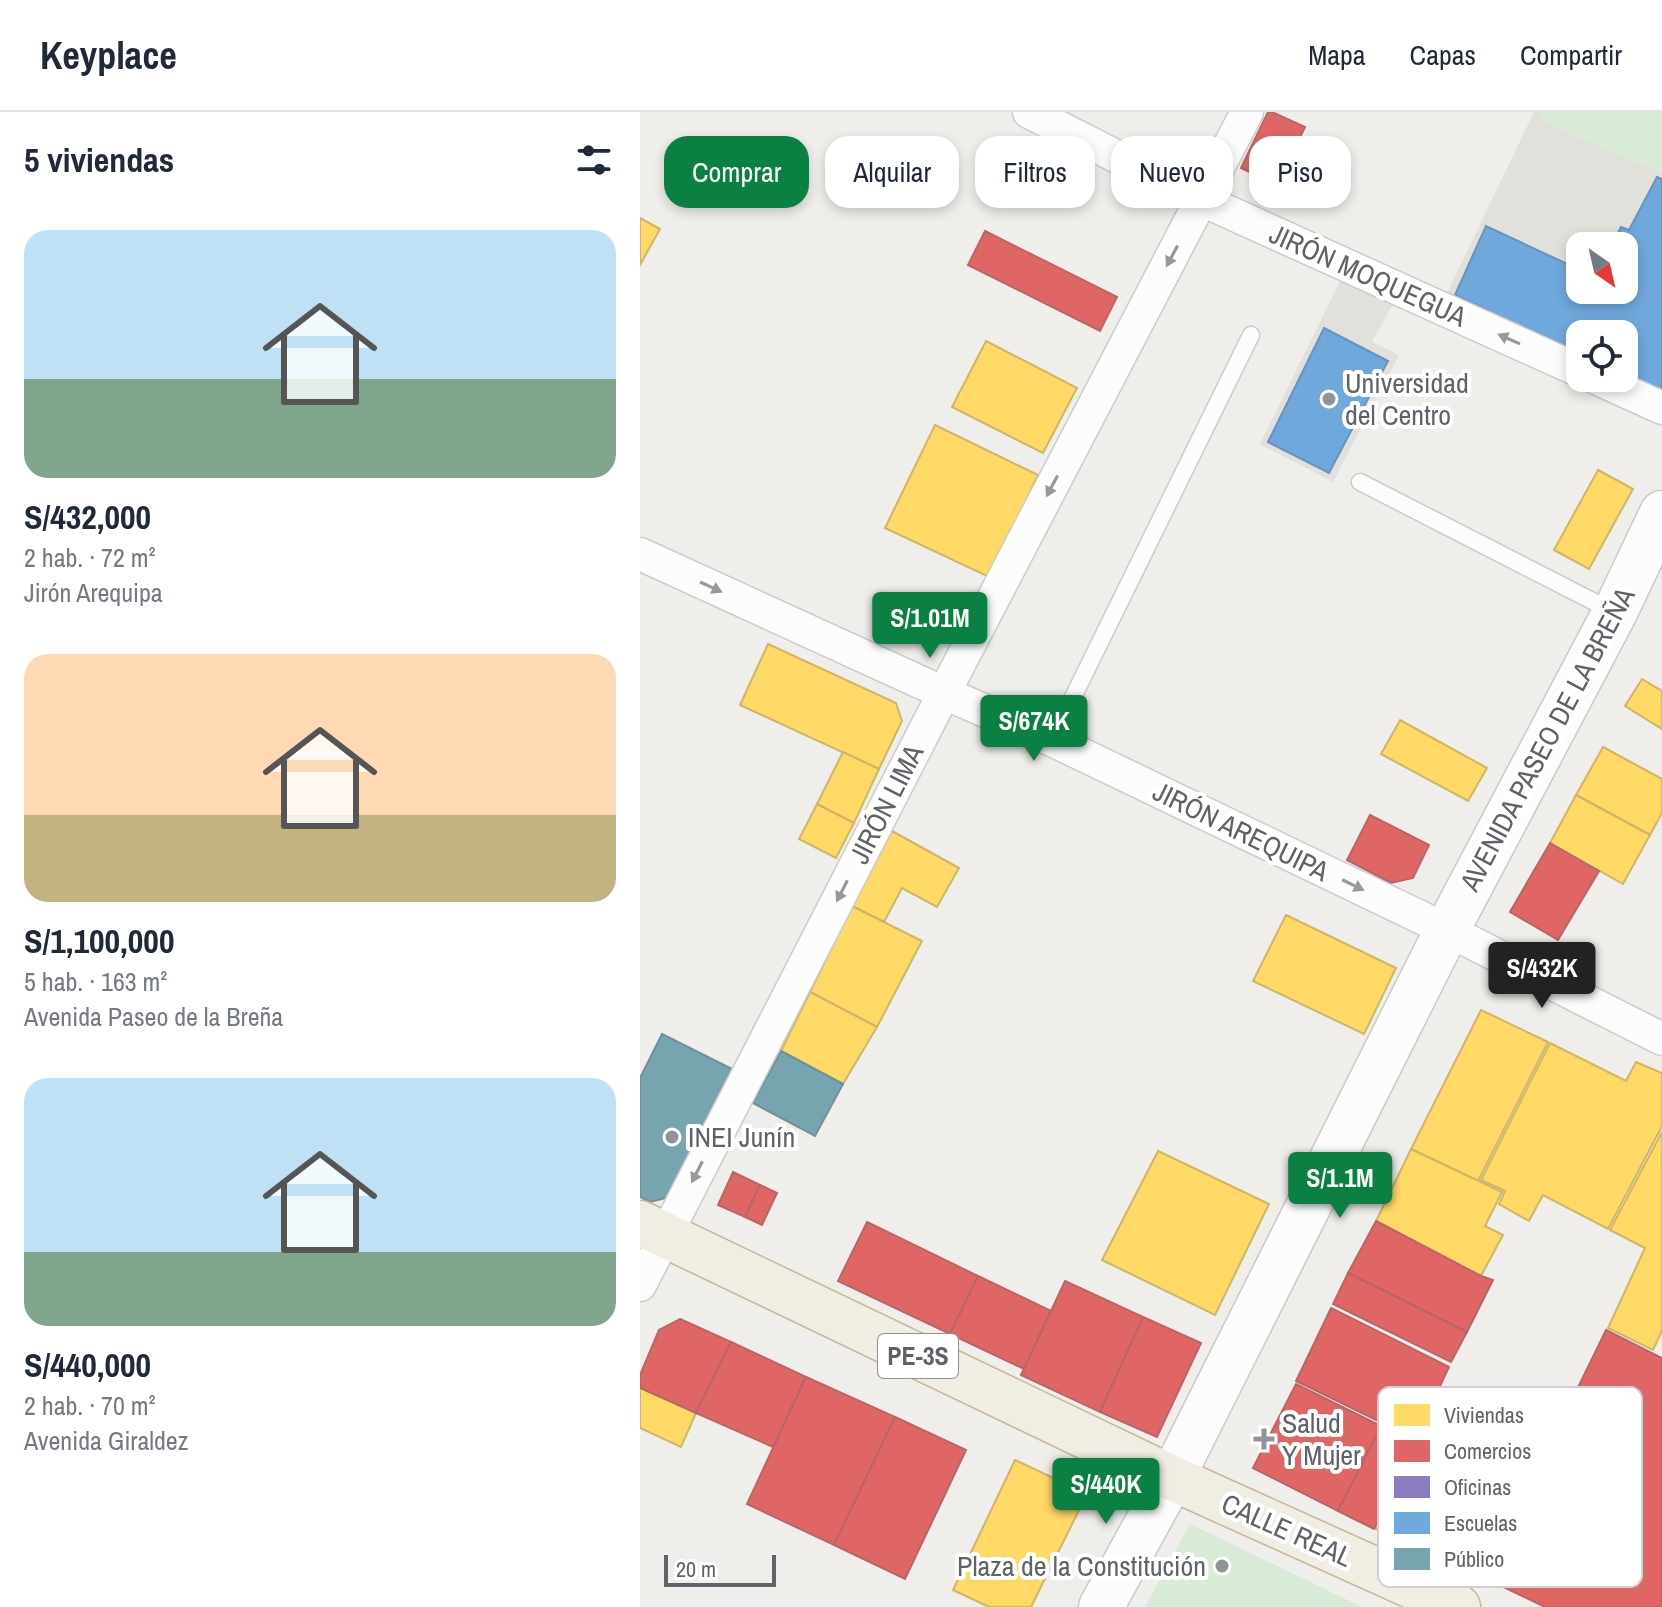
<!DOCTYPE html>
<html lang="es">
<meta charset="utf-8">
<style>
:root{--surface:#fff;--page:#f6f6f7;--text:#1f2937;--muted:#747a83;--line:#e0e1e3;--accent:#0b8043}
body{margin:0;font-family:"Archivo Narrow",sans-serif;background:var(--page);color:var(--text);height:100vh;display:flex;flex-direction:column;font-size:30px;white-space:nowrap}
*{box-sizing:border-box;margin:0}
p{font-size:26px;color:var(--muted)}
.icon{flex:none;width:44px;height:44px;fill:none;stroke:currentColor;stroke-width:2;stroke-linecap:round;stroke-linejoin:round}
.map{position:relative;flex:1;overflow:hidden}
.sheet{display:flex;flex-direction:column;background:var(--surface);width:640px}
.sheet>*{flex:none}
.top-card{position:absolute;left:24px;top:24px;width:760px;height:72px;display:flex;gap:16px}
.needle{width:52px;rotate:146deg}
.buttons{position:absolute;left:926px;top:120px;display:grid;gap:16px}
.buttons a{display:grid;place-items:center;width:72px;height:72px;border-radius:16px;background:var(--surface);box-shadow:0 4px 12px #0003;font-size:40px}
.scale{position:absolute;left:24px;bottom:20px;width:112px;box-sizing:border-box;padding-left:8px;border:4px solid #5f6368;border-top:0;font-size:22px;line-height:28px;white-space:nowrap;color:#5f6368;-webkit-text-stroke:6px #fff;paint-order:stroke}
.price{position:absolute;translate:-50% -68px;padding:0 18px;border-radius:8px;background:var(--accent);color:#fff;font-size:26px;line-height:52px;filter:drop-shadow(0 2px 4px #0008)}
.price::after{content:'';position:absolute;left:50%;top:48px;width:24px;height:18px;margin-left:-12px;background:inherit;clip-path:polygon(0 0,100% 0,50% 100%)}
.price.on{background:#222;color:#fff}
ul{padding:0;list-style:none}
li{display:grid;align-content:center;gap:16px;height:424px;padding:0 24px}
li span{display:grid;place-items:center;height:248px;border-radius:24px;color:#555}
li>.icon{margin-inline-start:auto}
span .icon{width:144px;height:144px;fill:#fffc;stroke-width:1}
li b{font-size:34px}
h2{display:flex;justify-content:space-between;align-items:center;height:96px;padding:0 24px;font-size:34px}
.pill{padding:0 28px;border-radius:24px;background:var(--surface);box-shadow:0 4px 12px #0003;font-size:28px;line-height:72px}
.pill.on{background:var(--accent);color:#fff}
header{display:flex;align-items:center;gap:48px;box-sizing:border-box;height:112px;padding:0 40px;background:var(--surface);border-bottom:2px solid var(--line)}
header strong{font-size:38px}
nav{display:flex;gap:44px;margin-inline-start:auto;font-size:28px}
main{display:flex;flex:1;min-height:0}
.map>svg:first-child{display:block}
</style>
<header>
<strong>Keyplace</strong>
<nav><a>Mapa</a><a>Capas</a><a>Compartir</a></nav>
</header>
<main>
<section class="sheet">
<h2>5 viviendas<svg class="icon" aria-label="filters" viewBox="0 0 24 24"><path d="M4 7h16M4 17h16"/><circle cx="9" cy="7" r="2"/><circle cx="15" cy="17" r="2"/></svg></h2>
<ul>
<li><span style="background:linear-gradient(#bfe0f5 60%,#7fa58c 0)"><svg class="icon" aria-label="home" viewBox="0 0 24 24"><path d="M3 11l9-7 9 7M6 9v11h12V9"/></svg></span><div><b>S/432,000</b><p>2 hab. · 72 m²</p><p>Jirón Arequipa</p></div></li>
<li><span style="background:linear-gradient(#ffd9b3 65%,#c2b280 0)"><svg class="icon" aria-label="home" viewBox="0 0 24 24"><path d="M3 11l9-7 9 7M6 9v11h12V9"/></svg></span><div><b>S/1,100,000</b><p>5 hab. · 163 m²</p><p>Avenida Paseo de la Breña</p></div></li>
<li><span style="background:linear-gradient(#bfe0f5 70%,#7fa58c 0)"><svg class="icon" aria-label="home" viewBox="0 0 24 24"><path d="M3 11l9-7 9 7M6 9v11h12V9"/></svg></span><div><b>S/440,000</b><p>2 hab. · 70 m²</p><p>Avenida Giraldez</p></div></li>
</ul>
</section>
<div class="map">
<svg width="1022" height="1495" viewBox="0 0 1022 1495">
<rect width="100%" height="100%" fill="#efeeea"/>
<!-- education -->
<g fill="#e2e0da" fill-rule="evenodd">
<path d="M894 0H1022V288L984 266V222H940V249L805 185ZM940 134H984V178H940Z"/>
<path d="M701 167 753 192 732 230 759 243 693 370 620 332Z"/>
</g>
<!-- green -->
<g fill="#d8ebd6">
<path d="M902 0H1022V62L898 8Z"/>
<path d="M550 1412 722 1495H505Z"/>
</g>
<!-- homes -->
<g fill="#ffd966" stroke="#cfb667" stroke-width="2">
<path d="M0 106 20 117 0 153Z"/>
<path d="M346 229 437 276 403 341 312 295Z"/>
<path d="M295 313 398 363 349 465 245 416Z"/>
<path d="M958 358 993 377 949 457 914 438Z"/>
<path d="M128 532 256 591 262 609 239 657 100 593Z"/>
<path d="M1002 567 1022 579V617L985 594Z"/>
<path d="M760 608 847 656 828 689 741 642Z"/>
<path d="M963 635 1022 667V701L1010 723 936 683Z"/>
<path d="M203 640 239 657 214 711 177 692Z"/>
<path d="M936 683 1010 723 983 772 910 731Z"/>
<path d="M177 692 214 711 196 746 159 727Z"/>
<path d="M252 719 319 756 297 795 262 776 244 810 212 794Z"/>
<path d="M212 794 282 829 237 915 170 880Z"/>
<path d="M646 803 756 856 724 922 613 869Z"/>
<path d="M170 880 237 915 203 972 141 939Z"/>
<path d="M841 898 908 930 838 1069 771 1037Z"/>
<path d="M910 931 986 969 996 950 1022 961V1014L968 1117 903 1083 889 1109 859 1092 865 1079 841 1068Z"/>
<path d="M1022 1020V1219L1013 1238 968 1216 1005 1136 970 1118Z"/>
<path d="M771 1037 862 1080 845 1114 863 1123 841 1164 736 1109Z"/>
<path d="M518 1039 629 1092 575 1203 462 1148Z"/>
<path d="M0 1276 56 1301 41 1335 0 1316Z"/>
<path d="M375 1348 447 1382 391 1495H349L313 1478Z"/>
<path d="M757 1375 829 1410 808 1451 736 1417Z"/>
</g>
<!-- shops -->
<g fill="#e06666" stroke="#b96567" stroke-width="2">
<path d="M628 0H632L665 15 637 73 601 56Z"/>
<path d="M345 119 477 185 460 219 328 153Z"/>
<path d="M730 703 789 733 773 766 751 771 707 748Z"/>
<path d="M910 731 959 759 918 828 870 800Z"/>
<path d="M93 1060 120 1073 105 1105 78 1093Z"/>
<path d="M120 1073 137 1081 122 1113 105 1105Z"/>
<path d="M736 1109 841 1164 853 1168 827 1220 708 1161Z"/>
<path d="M227 1110 338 1164 310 1222 198 1169Z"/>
<path d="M708 1161 827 1220 811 1250 693 1192Z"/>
<path d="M338 1164 411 1199 384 1257 310 1222Z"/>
<path d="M425 1169 503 1205 460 1300 381 1263Z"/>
<path d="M691 1196 809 1255 775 1327 656 1269Z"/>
<path d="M503 1205 561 1231 517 1325 460 1300Z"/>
<path d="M40 1207 91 1230 56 1301 0 1276V1263L19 1218Z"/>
<path d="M966 1218 1022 1246V1495H905L845 1466Z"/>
<path d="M91 1230 166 1265 133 1335 56 1301Z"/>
<path d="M166 1265 255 1305 194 1433 107 1392Z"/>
<path d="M656 1272 741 1314 698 1399 613 1356Z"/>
<path d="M255 1305 326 1338 265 1467 194 1433Z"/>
<path d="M741 1314 776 1333 734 1417 698 1399Z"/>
</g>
<!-- schools -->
<g fill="#6fa8dc" stroke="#6a93b9" stroke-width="2">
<path d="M1017 65 1022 67V282L984 264V222H940V243L815 183 846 114 940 158V178H984V134H971L981 115 989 118Z"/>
<path d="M684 216 748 249 689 361 628 330Z"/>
</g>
<!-- public -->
<g fill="#76a5af" stroke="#6f919a" stroke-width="2">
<path d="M22 922 98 960 34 1084 10 1090 0 1085V966Z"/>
<path d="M141 939 203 972 175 1024 113 991Z"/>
</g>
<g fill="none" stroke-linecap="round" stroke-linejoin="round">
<defs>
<g id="lane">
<path d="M720 370 972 499"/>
<path d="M412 628 611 223"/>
</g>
<g id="street">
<path d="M389 0 562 88 940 259"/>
<path d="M956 266 1022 296"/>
<path d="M0 442 304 581 412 628 807 818 1022 927"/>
<path d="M0 1173 304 581 607 0"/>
</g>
<path id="secondary" d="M461 1495 532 1366 807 818 975 500 1022 401"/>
<path id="highway" d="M0 1111 532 1366 818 1495"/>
</defs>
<!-- lane casing -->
<use href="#lane" stroke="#cbcccc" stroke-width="19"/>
<!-- street casing -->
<use href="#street" stroke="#cbcccc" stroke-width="35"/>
<!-- secondary casing -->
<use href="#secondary" stroke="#cacacb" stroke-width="47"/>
<!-- highway casing -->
<use href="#highway" stroke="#c8b996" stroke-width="47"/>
<!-- lane -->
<use href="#lane" stroke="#fdfcfc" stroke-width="16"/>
<!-- street -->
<use href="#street" stroke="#fdfcfc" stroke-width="32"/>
<!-- secondary -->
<use href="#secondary" stroke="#fdfcfc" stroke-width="44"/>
<!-- highway -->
<use href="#highway" stroke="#f0ede3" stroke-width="44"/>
</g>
<!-- one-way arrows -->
<defs><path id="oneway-solid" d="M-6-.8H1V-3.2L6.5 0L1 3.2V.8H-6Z" transform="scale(2)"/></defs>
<g fill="#96999c">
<use href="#oneway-solid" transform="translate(532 144) rotate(118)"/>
<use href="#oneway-solid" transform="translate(869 227) rotate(-156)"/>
<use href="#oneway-solid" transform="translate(412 374) rotate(118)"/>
<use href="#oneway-solid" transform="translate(71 475) rotate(25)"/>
<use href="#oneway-solid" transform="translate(713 773) rotate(26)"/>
<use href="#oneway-solid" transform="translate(202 779) rotate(117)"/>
<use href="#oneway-solid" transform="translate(57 1060) rotate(117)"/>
</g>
<!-- markers -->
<g fill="#919496" stroke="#fff" stroke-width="3">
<circle cx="689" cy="287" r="8"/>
<circle cx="32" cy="1025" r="8"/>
<path d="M620 1315h8v8h8v8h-8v8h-8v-8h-8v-8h8z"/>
<circle cx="582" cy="1454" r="8"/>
</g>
<g text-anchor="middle" stroke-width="8" stroke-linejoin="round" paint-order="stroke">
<!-- shield labels -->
<rect fill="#fff" stroke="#8f9295" stroke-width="2" x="238" y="1222" width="80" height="44" rx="6"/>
<g font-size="26" font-weight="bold" fill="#5f6368">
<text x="278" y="1253">PE-3S</text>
</g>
<!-- street labels -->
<g font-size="28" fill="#5f6368" stroke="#fff">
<text transform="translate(728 163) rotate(24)" y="10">JIRÓN MOQUEGUA</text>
<text transform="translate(907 627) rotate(-62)" y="10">AVENIDA PASEO DE LA BREÑA</text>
<text transform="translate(246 692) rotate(-63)" y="10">JIRÓN LIMA</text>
<text transform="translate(601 719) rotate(26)" y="10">JIRÓN AREQUIPA</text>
<text transform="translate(647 1418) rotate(24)" y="10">CALLE REAL</text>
</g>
<!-- poi labels -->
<g font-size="28" fill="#5f6368" stroke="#fff" text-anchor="start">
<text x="705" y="281">Universidad<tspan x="705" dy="32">del Centro</tspan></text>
<text x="48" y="1035">INEI Junín</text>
<text x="642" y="1321">Salud<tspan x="642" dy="32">Y Mujer</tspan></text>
<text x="566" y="1464" text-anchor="end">Plaza de la Constitución</text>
</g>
</g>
<!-- legend -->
<rect x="738" y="1275" width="264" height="200" rx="12" fill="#fff" stroke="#cfd0d2" stroke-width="2"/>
<rect x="754" y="1292" width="36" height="22" fill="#ffd966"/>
<rect x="754" y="1328" width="36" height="22" fill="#e06666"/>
<rect x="754" y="1364" width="36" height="22" fill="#8e7cc3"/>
<rect x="754" y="1400" width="36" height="22" fill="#6fa8dc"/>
<rect x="754" y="1436" width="36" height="22" fill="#76a5af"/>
<g font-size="22" fill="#5f6368">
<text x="804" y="1311">Viviendas</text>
<text x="804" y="1347">Comercios</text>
<text x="804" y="1383">Oficinas</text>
<text x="804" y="1419">Escuelas</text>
<text x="804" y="1455">Público</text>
</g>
</svg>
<div class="buttons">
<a><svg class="needle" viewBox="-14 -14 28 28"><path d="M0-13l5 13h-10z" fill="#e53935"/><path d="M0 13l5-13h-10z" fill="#747a83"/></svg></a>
<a><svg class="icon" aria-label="locate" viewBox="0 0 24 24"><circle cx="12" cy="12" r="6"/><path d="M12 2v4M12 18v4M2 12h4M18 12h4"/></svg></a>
</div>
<div class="scale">20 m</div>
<b class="price" style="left:290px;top:548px">S/1.01M</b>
<b class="price" style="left:394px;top:651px">S/674K</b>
<b class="price on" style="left:902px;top:898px">S/432K</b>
<b class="price" style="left:700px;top:1108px">S/1.1M</b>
<b class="price" style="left:466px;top:1414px">S/440K</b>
<div class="top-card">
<a class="pill on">Comprar</a>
<a class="pill">Alquilar</a>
<a class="pill">Filtros</a>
<a class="pill">Nuevo</a>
<a class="pill">Piso</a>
</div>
</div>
</main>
